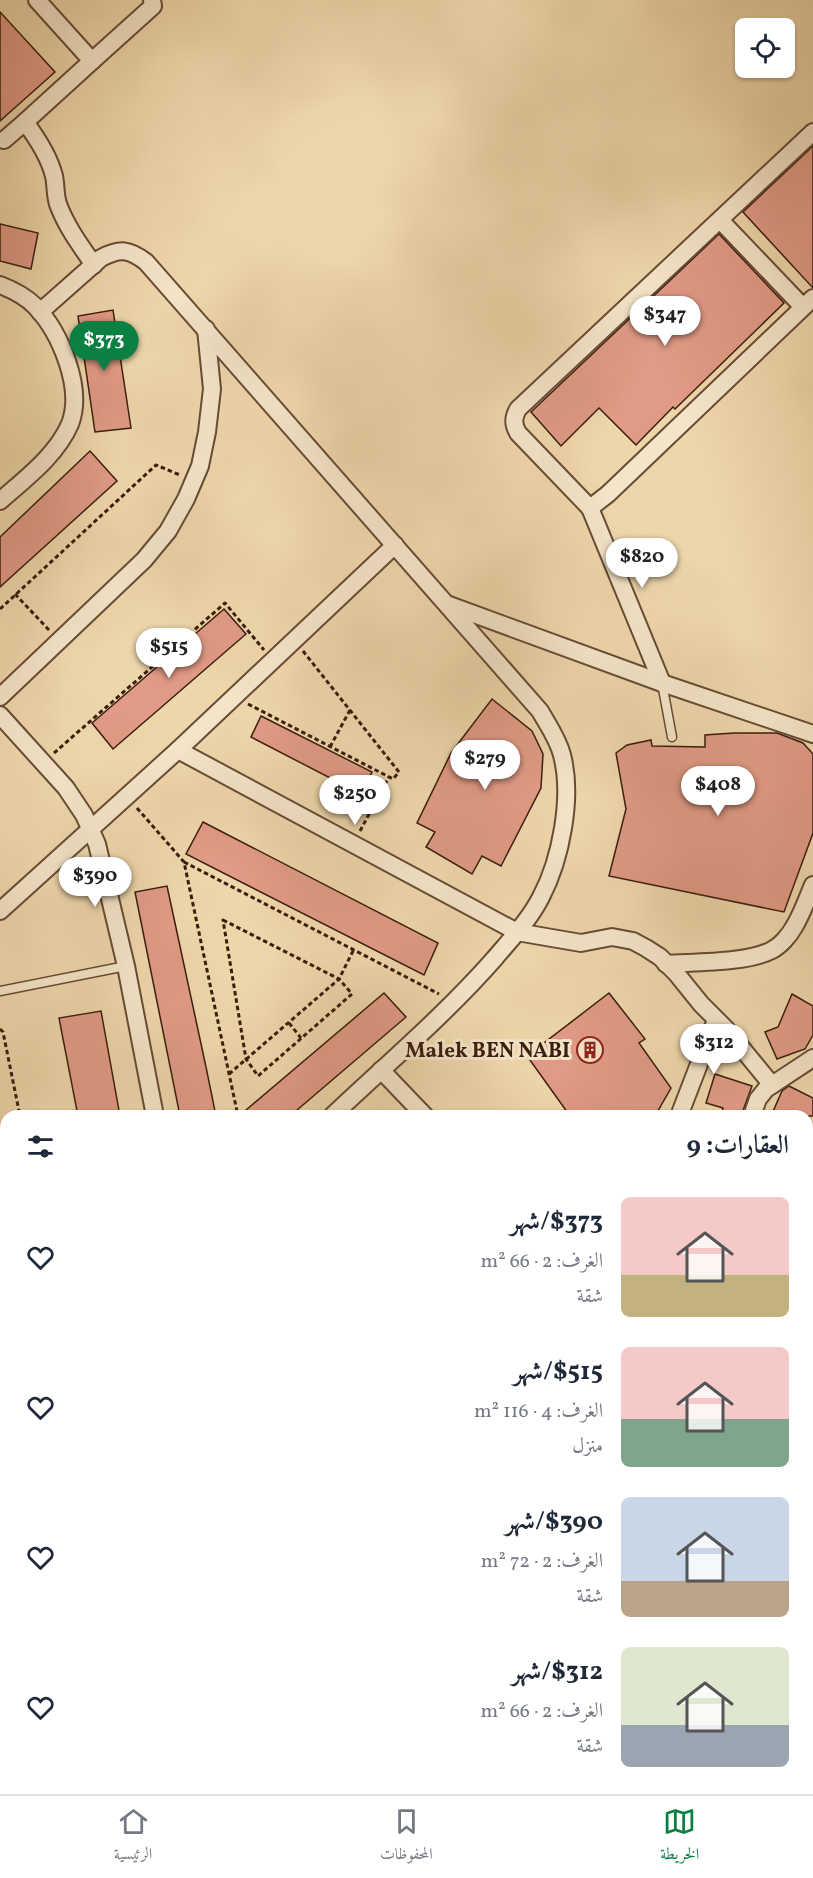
<!DOCTYPE html>
<html lang="ar">
<meta charset="utf-8">
<style>
:root{--surface:#fff;--page:#f2f2f3;--text:#1f2937;--muted:#747a83;--line:#e0e1e3;--accent:#0b8043}
body{margin:0;font-family:Vollkorn,Amiri,serif;background:var(--page);color:var(--text);direction:rtl;height:100vh;display:flex;flex-direction:column;font-size:22px;white-space:nowrap}
*{box-sizing:border-box;margin:0}
p{font-size:20px;color:var(--muted)}
.icon{flex:none;width:33px;height:33px;fill:none;stroke:currentColor;stroke-width:2;stroke-linecap:round;stroke-linejoin:round}
.map{position:relative;flex:1;overflow:hidden;direction:ltr}
.drawer{position:absolute;left:0px;top:1110px;width:813px;height:684px;display:flex;flex-direction:column;background:var(--surface);border-radius:18px 18px 0 0;box-shadow:0 2px 4px #0004;direction:rtl}
.drawer>*{flex:none}
.tools{position:absolute;left:735px;top:18px;display:grid;gap:12px}
.tools a{display:grid;place-items:center;width:60px;height:60px;border-radius:9px;background:var(--surface);box-shadow:0 2px 4px #0004;font-size:30px}
.price{position:absolute;translate:-50% -51px;padding:0 14px;border-radius:21px;background:#fff;color:#222;font-size:20px;line-height:39px;filter:drop-shadow(0 2px 3px #0008)}
.price::after{content:'';position:absolute;left:50%;top:36px;width:18px;height:14px;margin-left:-9px;background:inherit;clip-path:polygon(0 0,100% 0,50% 100%)}
.price.active{background:var(--accent);color:#fff}
ul{padding:0;list-style:none}
li{display:flex;align-items:center;gap:18px;height:150px;padding:0 24px}
li span{display:grid;place-items:center;flex:none;width:168px;height:120px;border-radius:9px;color:#555}
li>.icon{margin-inline-start:auto}
span .icon{width:72px;height:72px;fill:#fffc;stroke-width:1}
li b{font-size:26px}
h2{display:flex;justify-content:space-between;align-items:center;height:72px;padding:0 24px;font-size:26px}
.dock{display:flex;justify-content:space-around;align-items:center;height:84px;border-top:2px solid var(--line);background:var(--surface);font-size:16px;color:var(--muted)}
.dock a{display:grid;justify-items:center;gap:3px}
.dock .active{color:var(--accent)}
.map>svg:first-child{display:block}
</style>
<div class="map">
<svg width="813" height="1794" viewBox="0 0 813 1794">
<rect width="100%" height="100%" fill="#eed6ab"/>
<filter id="stains"><feTurbulence type="fractalNoise" baseFrequency=".00333" numOctaves="4"/><feColorMatrix values="0 0 0 0 .2 0 0 0 0 .09 0 0 0 0 .02 0 0 0 .5 -.17"/></filter>
<radialGradient id="worn" r=".72"><stop offset=".6" stop-color="#630" stop-opacity="0"/><stop offset="1" stop-color="#630" stop-opacity=".3"/></radialGradient>
<!-- building -->
<g fill="#e09a85" stroke="#3a1d0e" stroke-width="1.5">
<path d="M0 12 55 72 0 121Z"/>
<path d="M813 146V288L743 212Z"/>
<path d="M0 224 38 233 31 269 0 261Z"/>
<path d="M719 234 784 303 675 409 673 407 636 445 599 408 561 446 531 412Z"/>
<path d="M113 310 131 428 95 432 78 316Z"/>
<path d="M90 451 117 481 0 587V537Z"/>
<path d="M224 609 246 634 113 749 92 723Z"/>
<path d="M492 699 532 731 543 754 541 788 501 866 482 856 472 874 426 847 435 832 417 823 451 753Z"/>
<path d="M261 716 372 772 361 794 251 737Z"/>
<path d="M734 733H777L803 743 813 754V833L784 912 609 876 626 809 616 753 627 745 651 740 652 746 705 747V735Z"/>
<path d="M203 822 438 943 424 975 186 854Z"/>
<path d="M167 886 206 1067 216 1116H180L135 892Z"/>
<path d="M384 993 406 1017 290 1116H239Z"/>
<path d="M609 993 645 1039 639 1043 671 1088 655 1116H570L527 1056Z"/>
<path d="M792 994 813 1006V1035L805 1049 777 1059 765 1032 778 1027Z"/>
<path d="M101 1011 120 1116H78L59 1018Z"/>
<path d="M715 1074 752 1086 741 1116H721L723 1108 706 1103Z"/>
<path d="M789 1086 813 1098V1116H771L782 1091Z"/>
</g>
<g fill="none" stroke-linecap="round" stroke-linejoin="round">
<defs>
<g id="lane">
<path d="M662 683 672 737"/>
<path d="M0 991 126 966"/>
<path d="M0 1223 6 1230"/>
</g>
<g id="street">
<path d="M37 0 92 61 25 122C37 138 49 156 54 176 56 185 55 195 58 204 66 226 80 245 94 265"/>
<path d="M92 61 153 6 152 0"/>
<path d="M813 132 518 409C513 418 513 424 518 433L590 508 608 494 813 298"/>
<path d="M4 140 25 122"/>
<path d="M720 220 803 307"/>
<path d="M0 285C13 290 25 296 35 306 60 332 84 388 70 424 56 456 26 478 0 501"/>
<path d="M40 312 101 258C120 248 129 249 146 262L540 711C548 725 558 739 562 755 573 797 561 859 541 897 530 919 511 939 495 958 445 1015 387 1064 332 1116"/>
<path d="M590 508 662 683"/>
<path d="M449 605 662 683 813 734"/>
<path d="M0 697 144 560 168 531 186 499 200 466 207 432 212 389 206 329"/>
<path d="M0 715 66 788 84 815 97 844 126 966 155 1116"/>
<path d="M178 750 517 932 581 943 612 937 633 941 646 948 660 957 676 973 701 1004 726 1029 772 1085"/>
<path d="M0 911 178 750 395 545"/>
<path d="M666 964C694 962 748 963 772 950 780 946 789 936 794 927 802 914 807 899 813 885"/>
<path d="M381 1070 425 1116"/>
<path d="M679 1116 716 1020"/>
<path d="M752 1116 758 1099 766 1089 813 1058"/>
<path d="M807 1153 813 1155"/>
<path d="M0 1255 6 1261"/>
<path d="M807 1300 813 1308"/>
<path d="M0 1413 6 1408"/>
<path d="M807 1473 813 1475"/>
<path d="M807 1553 813 1555"/>
<path d="M807 1620 813 1621"/>
<path d="M0 1632 6 1619"/>
<path d="M0 1692 4 1794"/>
<path d="M807 1736 813 1738"/>
<path d="M115 1788V1794"/>
<path d="M217 1788V1794"/>
<path d="M342 1788 343 1794"/>
<path d="M457 1788 458 1794"/>
<path d="M568 1788V1794"/>
</g>
</defs>
<!-- lane casing -->
<use href="#lane" stroke="#674b35" stroke-width="11"/>
<!-- street casing -->
<use href="#street" stroke="#674b35" stroke-width="20"/>
<!-- path -->
<g stroke="#3a1d0e" stroke-width="3" stroke-dasharray="4.5 3" stroke-linecap="butt">
<path d="M15 594 49 630"/>
<path d="M0 609 156 465 180 475"/>
<path d="M248 704 393 779 399 772 303 651"/>
<path d="M330 747 350 710"/>
<path d="M54 753 225 603 264 650"/>
<path d="M137 808 184 862 238 1116"/>
<path d="M360 831 389 777"/>
<path d="M184 862 439 994"/>
<path d="M223 920 339 979 352 994 258 1076 246 1059Z"/>
<path d="M289 1023 301 1038"/>
<path d="M0 1029 3 1032 20 1116"/>
<path d="M229 1074 339 979 354 949"/>
</g>
<!-- lane -->
<use href="#lane" stroke="#f4e4c8" stroke-width="8"/>
<!-- street -->
<use href="#street" stroke="#f4e4c8" stroke-width="16"/>
</g>
<!-- icons -->
<defs>
<symbol id="building-ring" viewBox="-11 -11 22 22"><circle r="9.5" fill="#f4e4c8" stroke="#8f2418" stroke-width="1.5"/><path d="M-4-6H4V6H1V3H-1V6H-4ZM-2.5-4.3h1.7v1.8h-1.7ZM.8-4.3h1.7v1.8H.8ZM-2.5-1h1.7V.8h-1.7ZM.8-1h1.7V.8H.8Z" fill="#8f2418"/></symbol>
</defs>
<g fill-rule="evenodd">
<use href="#building-ring" x="575" y="1035" width="30" height="30"/>
</g>
<g text-anchor="middle" stroke-width="6" stroke-linejoin="round" paint-order="stroke">
<!-- poi labels -->
<g font-size="21" font-weight="bold" fill="#3a1d0e" stroke="#f4e4c8" text-anchor="end">
<text x="570" y="1057">Malek BEN NABI</text>
</g>
</g>
<rect width="100%" height="100%" filter="url(#stains)"/>
<rect width="100%" height="100%" fill="url(#worn)"/>
</svg>
<div class="tools">
<a><svg class="icon" aria-label="locate" viewBox="0 0 24 24"><circle cx="12" cy="12" r="6"/><path d="M12 2v4M12 18v4M2 12h4M18 12h4"/></svg></a>
</div>
<b class="price" style="left:665px;top:347px">$347</b>
<b class="price active" style="left:104px;top:372px">$373</b>
<b class="price" style="left:642px;top:589px">$820</b>
<b class="price" style="left:169px;top:679px">$515</b>
<b class="price" style="left:485px;top:791px">$279</b>
<b class="price" style="left:718px;top:817px">$408</b>
<b class="price" style="left:355px;top:826px">$250</b>
<b class="price" style="left:95px;top:908px">$390</b>
<b class="price" style="left:714px;top:1075px">$312</b>
<section class="drawer">
<h2>العقارات: 9<svg class="icon" aria-label="filters" viewBox="0 0 24 24"><path d="M4 7h16M4 17h16"/><circle cx="9" cy="7" r="2"/><circle cx="15" cy="17" r="2"/></svg></h2>
<ul>
<li><span style="background:linear-gradient(#f6c9c9 65%,#c2b280 0)"><svg class="icon" aria-label="home" viewBox="0 0 24 24"><path d="M3 11l9-7 9 7M6 9v11h12V9"/></svg></span><div><b>$373/شهر</b><p>الغرف: 2 · 66 m²</p><p>شقة</p></div><svg class="icon" aria-label="heart" viewBox="0 0 24 24"><path d="M12 20l-8-8c-3-5 5-10 8-4 3-6 11-1 8 4z"/></svg></li>
<li><span style="background:linear-gradient(#f6c9c9 60%,#7fa58c 0)"><svg class="icon" aria-label="home" viewBox="0 0 24 24"><path d="M3 11l9-7 9 7M6 9v11h12V9"/></svg></span><div><b>$515/شهر</b><p>الغرف: 4 · 116 m²</p><p>منزل</p></div><svg class="icon" aria-label="heart" viewBox="0 0 24 24"><path d="M12 20l-8-8c-3-5 5-10 8-4 3-6 11-1 8 4z"/></svg></li>
<li><span style="background:linear-gradient(#c9d6e8 70%,#b9a48a 0)"><svg class="icon" aria-label="home" viewBox="0 0 24 24"><path d="M3 11l9-7 9 7M6 9v11h12V9"/></svg></span><div><b>$390/شهر</b><p>الغرف: 2 · 72 m²</p><p>شقة</p></div><svg class="icon" aria-label="heart" viewBox="0 0 24 24"><path d="M12 20l-8-8c-3-5 5-10 8-4 3-6 11-1 8 4z"/></svg></li>
<li><span style="background:linear-gradient(#dfe7d0 65%,#9aa5b1 0)"><svg class="icon" aria-label="home" viewBox="0 0 24 24"><path d="M3 11l9-7 9 7M6 9v11h12V9"/></svg></span><div><b>$312/شهر</b><p>الغرف: 2 · 66 m²</p><p>شقة</p></div><svg class="icon" aria-label="heart" viewBox="0 0 24 24"><path d="M12 20l-8-8c-3-5 5-10 8-4 3-6 11-1 8 4z"/></svg></li>
</ul>
</section>
</div>
<nav class="dock">
<a class="active"><svg class="icon" aria-label="map" viewBox="0 0 24 24"><path d="M3 6l6-2 6 2 6-2v14l-6 2-6-2-6 2zM9 4v14M15 6v14"/></svg>الخريطة</a>
<a><svg class="icon" aria-label="saved" viewBox="0 0 24 24"><path d="M7 4h10v16l-5-4-5 4z"/></svg>المحفوظات</a>
<a><svg class="icon" aria-label="home" viewBox="0 0 24 24"><path d="M3 11l9-7 9 7M6 9v11h12V9"/></svg>الرئيسية</a>
</nav>
